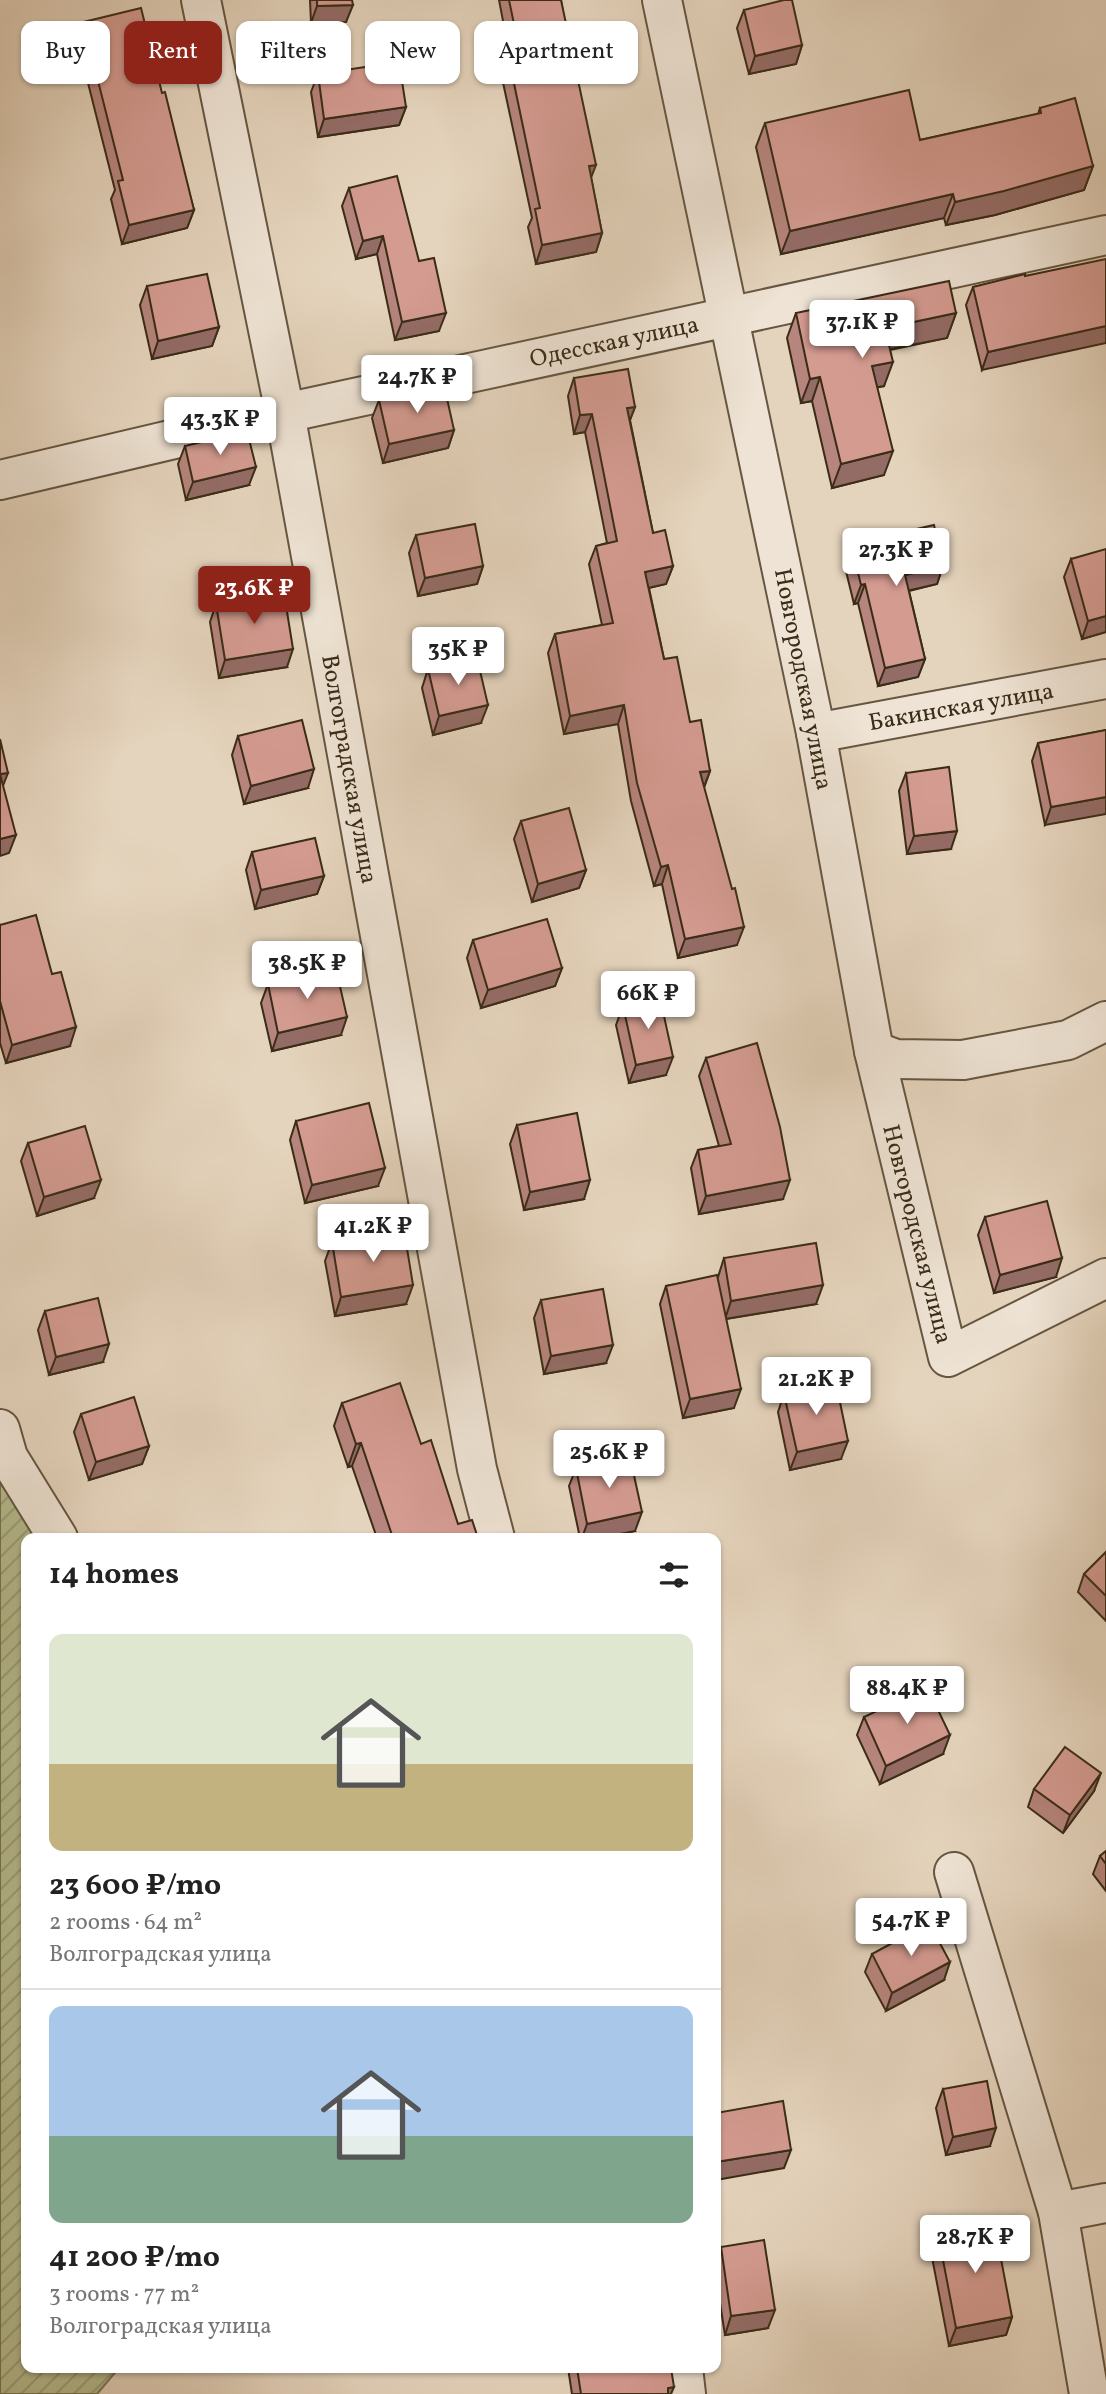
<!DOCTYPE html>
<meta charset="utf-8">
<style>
:root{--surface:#fff;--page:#f6f6f6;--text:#222;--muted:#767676;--line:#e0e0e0;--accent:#8f2418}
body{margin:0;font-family:Vollkorn,serif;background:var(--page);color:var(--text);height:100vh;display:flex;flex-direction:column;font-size:26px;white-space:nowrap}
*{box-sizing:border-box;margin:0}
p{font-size:23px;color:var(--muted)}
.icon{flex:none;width:38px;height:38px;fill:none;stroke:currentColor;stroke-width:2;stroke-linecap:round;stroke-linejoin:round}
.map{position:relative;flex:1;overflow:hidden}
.drawer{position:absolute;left:21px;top:1533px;width:700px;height:840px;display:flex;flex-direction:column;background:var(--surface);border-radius:14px;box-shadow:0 2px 5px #0004}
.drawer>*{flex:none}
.guide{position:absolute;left:21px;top:21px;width:700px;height:63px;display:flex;gap:14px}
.price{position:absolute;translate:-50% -60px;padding:0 16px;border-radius:7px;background:#fff;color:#222;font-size:23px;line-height:46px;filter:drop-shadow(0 2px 4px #0008)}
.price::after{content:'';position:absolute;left:50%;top:42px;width:21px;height:16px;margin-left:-10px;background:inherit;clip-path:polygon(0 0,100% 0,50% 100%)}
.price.selected{background:var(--accent);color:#fff}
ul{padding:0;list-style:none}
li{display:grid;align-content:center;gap:14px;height:371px;padding:0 28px}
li+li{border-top:2px solid var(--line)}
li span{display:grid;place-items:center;height:217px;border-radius:14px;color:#555}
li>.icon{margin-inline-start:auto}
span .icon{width:126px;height:126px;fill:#fffc;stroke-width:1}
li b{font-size:30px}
h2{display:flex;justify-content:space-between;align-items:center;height:84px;padding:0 28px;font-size:30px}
.pill{padding:0 24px;border-radius:14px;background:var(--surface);box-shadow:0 2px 5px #0004;font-size:24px;line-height:63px}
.pill.selected{background:var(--accent);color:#fff}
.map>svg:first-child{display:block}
</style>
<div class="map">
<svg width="1106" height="2394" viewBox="0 0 1106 2394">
<defs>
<pattern id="garden-furrows" width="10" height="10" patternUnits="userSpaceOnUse" patternTransform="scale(1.75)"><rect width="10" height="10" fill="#b6bc8f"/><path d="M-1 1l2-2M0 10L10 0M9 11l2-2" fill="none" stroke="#959974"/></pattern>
</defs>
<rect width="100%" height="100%" fill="#e5d4bd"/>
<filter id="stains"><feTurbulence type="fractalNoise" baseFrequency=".00286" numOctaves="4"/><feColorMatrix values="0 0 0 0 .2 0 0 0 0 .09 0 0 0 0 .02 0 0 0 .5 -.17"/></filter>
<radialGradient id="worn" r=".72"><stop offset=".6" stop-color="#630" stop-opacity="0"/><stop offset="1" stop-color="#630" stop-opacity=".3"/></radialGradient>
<!-- garden -->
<path fill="url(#garden-furrows)" stroke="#787454" stroke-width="2" d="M0 1435 63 1538H26V2368H119L97 2394H0Z"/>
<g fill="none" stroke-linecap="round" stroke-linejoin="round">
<defs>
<g id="minor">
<path d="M201 0 285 413 477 1469 495 1538"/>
<path d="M662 0 816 733 874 1051 948 1357 1106 1278"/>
<path d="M0 480 285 413 1106 235"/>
<path d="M816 733 1106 679"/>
<path d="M874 1051 896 1059 963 1060 1068 1040 1106 1021"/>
<path d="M0 1429 8 1457 58 1538"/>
<path d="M954 1872 1058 2212 1089 2394"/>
<path d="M1058 2212 1106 2203"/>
<path d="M683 2368 686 2394"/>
</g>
</defs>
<!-- minor casing -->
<use href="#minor" stroke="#665641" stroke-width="42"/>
<!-- minor -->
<use href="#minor" stroke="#eee3d4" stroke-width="38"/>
</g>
<!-- wall -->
<g fill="#b6857d" stroke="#3b2c18" stroke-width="2">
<path d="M310 0H352L346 22 311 23Z"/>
<path d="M499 0H561L591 178 602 233 596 252 536 264 528 227 532 218 495 45 502 26H504Z"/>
<path d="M744 10 802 45 796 64 749 74 737 28Z"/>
<path d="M71 25 162 93 194 210 187 228 122 244 111 199 115 190 87 79 74 82 64 43Z"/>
<path d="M318 74 406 107 399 125 318 137 311 92Z"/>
<path d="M1040 108 1093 166 1084 190 995 215 946 225 944 218 781 254 756 147 765 123 920 140 1038 114Z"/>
<path d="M349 188 419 261 439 331 395 340 377 254 356 259 342 206Z"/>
<path d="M1025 276 982 370 966 305 973 287Z"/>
<path d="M147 286 219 327 212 346 152 359 140 305Z"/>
<path d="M796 313H956L947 338 890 350 884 386 877 387 884 475 832 488 812 401 801 403 787 338Z"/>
<path d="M574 378 635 407 630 420 653 533 673 566 666 584 649 588 664 659 710 771 704 788 737 945 678 958 662 884 654 886 631 801 618 724 564 734 548 653 555 634 602 625 589 564 596 546 607 543 585 432 574 434 568 396Z"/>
<path d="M379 400 454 430 448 448 383 463 372 418Z"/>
<path d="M185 446 249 485 186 500 178 464Z"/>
<path d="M416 535 483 566 477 584 418 596 409 553Z"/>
<path d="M851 544 943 566 937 584 909 591 925 659 918 677 878 686 858 603 854 604 844 563Z"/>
<path d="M1071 559 1106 632 1082 639 1064 577Z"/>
<path d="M216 604 287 667 219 678 210 622Z"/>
<path d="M428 669 481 723 433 735 422 688Z"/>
<path d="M1106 730 1045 825 1032 761 1038 743Z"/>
<path d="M238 736 308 788 244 804 232 755Z"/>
<path d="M906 773 951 849 907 854 899 791Z"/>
<path d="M521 821 586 870 579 888 532 902 514 839Z"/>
<path d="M252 852 324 876 317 894 255 909 246 870Z"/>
<path d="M0 925 70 1046 6 1063 0 1043Z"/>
<path d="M473 940 562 968 555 986 481 1008 467 958Z"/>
<path d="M268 984 341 1035 272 1051 261 1003Z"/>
<path d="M623 1006 666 1075 629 1083 616 1025Z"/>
<path d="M706 1058 783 1199 699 1214 691 1168 698 1150 719 1146 699 1076Z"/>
<path d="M296 1121 378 1186 305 1203 290 1140Z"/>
<path d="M517 1125 584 1199 524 1210 510 1144Z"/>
<path d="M28 1143 94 1198 37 1216 21 1161Z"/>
<path d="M985 1217 1056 1277 994 1293 978 1235Z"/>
<path d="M332 1242 406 1304 335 1316 325 1261Z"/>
<path d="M724 1258 816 1304 726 1319 734 1408 683 1418 660 1304 666 1286 718 1277Z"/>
<path d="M541 1300 606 1363 544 1374 534 1318Z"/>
<path d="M45 1311 103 1362 49 1375 38 1330Z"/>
<path d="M784 1394 841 1459 790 1470 778 1412Z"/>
<path d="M342 1403 421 1444 458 1524 478 1538H377L352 1466 348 1467 334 1426Z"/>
<path d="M81 1414 149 1446 142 1464 89 1480 74 1432Z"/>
<path d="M576 1468 635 1531 600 1538H580L569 1486Z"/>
<path d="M1106 1552V1621L1078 1592 1084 1574Z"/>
<path d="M864 1717 943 1754 880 1784 857 1735Z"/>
<path d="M1034 1789 1094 1791 1063 1833 1028 1807Z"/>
<path d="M1106 1851V1891L1093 1874 1100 1856Z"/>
<path d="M872 1954 944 1980 886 2011 865 1972Z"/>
<path d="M943 2089 990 2146 946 2155 936 2108Z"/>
<path d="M938 2234 1012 2317 1006 2335 949 2346 931 2252Z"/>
<path d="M721 2247 768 2328 725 2335 716 2278V2260Z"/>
<path d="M568 2368H671V2394H572Z"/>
</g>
<!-- shaded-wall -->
<g fill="#946c66" stroke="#3b2c18" stroke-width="2">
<path d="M353 5 346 22 311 23 317 6Z"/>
<path d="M802 45 796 64 749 74 755 56Z"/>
<path d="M93 61 87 79 74 82 81 64Z"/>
<path d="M406 107 399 125 318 137 324 119Z"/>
<path d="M596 165 589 183V166Z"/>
<path d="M1093 166 1084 190 995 215 946 225 955 202Z"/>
<path d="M953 194 944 218 781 254 790 231Z"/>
<path d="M194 210 187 228 122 244 129 225Z"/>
<path d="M602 233 596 252 536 264 542 245Z"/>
<path d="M383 236 377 254 356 259 363 241Z"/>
<path d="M446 313 439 331 395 340 402 322Z"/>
<path d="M956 313 947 338 876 352 885 328Z"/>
<path d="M1106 326V343L982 370 988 352Z"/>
<path d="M219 327 212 346 152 359 158 341Z"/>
<path d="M893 362 884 386 863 390 872 366Z"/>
<path d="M820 377 812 401 801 403 810 379Z"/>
<path d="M635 407 628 425 627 408Z"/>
<path d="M592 414 585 432 574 434 580 415Z"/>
<path d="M454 430 448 448 383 463 389 444Z"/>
<path d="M893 451 884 475 832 488 841 464Z"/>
<path d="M256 467 249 485 186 500 193 482Z"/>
<path d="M483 566 477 584 418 596 425 578Z"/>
<path d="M673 566 666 584 639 590 645 572Z"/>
<path d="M943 566 937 584 898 593 905 575Z"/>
<path d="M865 584 858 603 854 604 861 585Z"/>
<path d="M1106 616V632L1082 639 1088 621Z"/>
<path d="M293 649 287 667 219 678 225 660Z"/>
<path d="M925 659 918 677 878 686 885 668Z"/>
<path d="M488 705 481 723 433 735 439 716Z"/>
<path d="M624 705 618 724 564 734 570 716Z"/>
<path d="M314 769 308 788 244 804 251 786Z"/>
<path d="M710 771 703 789 700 772Z"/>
<path d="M8 773 1 791 0 774Z"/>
<path d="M1106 797V814L1045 825 1051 807Z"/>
<path d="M957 831 951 849 907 854 914 836Z"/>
<path d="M16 835 9 853 0 856V839Z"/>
<path d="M668 865 662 884 654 886 661 867Z"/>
<path d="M586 870 579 888 532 902 538 884Z"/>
<path d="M324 876 317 894 255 909 261 890Z"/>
<path d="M744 927 737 945 678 958 685 939Z"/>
<path d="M562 968 555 986 481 1008 488 990Z"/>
<path d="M347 1017 341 1035 272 1051 278 1033Z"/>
<path d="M76 1027 70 1046 6 1063 12 1045Z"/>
<path d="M673 1057 666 1075 629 1083 636 1065Z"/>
<path d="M385 1168 378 1186 305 1203 312 1185Z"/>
<path d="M101 1180 94 1198 37 1216 44 1197Z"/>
<path d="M590 1180 584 1199 524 1210 530 1192Z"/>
<path d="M790 1180 783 1199 699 1214 706 1196Z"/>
<path d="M1062 1258 1056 1277 994 1293 1000 1275Z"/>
<path d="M413 1285 406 1304 335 1316 341 1297Z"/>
<path d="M823 1285 816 1304 725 1319 731 1301Z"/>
<path d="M109 1344 103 1362 49 1375 56 1357Z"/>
<path d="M613 1345 606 1363 544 1374 551 1356Z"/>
<path d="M741 1389 734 1408 683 1418 690 1399Z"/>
<path d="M848 1441 841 1459 790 1470 797 1452Z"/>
<path d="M361 1443 352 1466 348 1467 356 1444Z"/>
<path d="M149 1446 142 1464 89 1480 96 1462Z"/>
<path d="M642 1512 635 1531 600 1538H582L587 1524Z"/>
<path d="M950 1735 943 1754 880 1784 886 1766Z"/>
<path d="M1101 1773 1094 1791 1063 1833 1070 1815Z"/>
<path d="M950 1962 944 1980 886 2011 892 1993Z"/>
<path d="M996 2128 990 2146 946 2155 953 2137Z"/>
<path d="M791 2150 784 2168 716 2180V2162Z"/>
<path d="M775 2310 768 2328 725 2335 731 2316Z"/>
<path d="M1012 2317 1006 2335 949 2346 956 2328Z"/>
<path d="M674 2387 671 2394H665L668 2388Z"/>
</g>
<!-- building -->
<g fill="#d49b91" stroke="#3b2c18" stroke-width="2">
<path d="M317 0H352L353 5 317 6Z"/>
<path d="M509 0H561L596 165 589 166 602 233 542 245 535 209 540 208 502 26 514 24Z"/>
<path d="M784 0H792L802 45 755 56 744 10Z"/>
<path d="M141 8 162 93 165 92 194 210 129 225 118 181 123 180 93 61 81 64 71 25Z"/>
<path d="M399 62 406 107 324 119 318 74Z"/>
<path d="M909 90 920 140 1041 113 1040 108 1075 98 1093 166 1004 191 955 202 953 194 790 231 765 123Z"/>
<path d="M397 176 419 261 434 258 446 313 402 322 383 236 363 241 349 188Z"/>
<path d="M1106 259V326L988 352 973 287 1025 274V276Z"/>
<path d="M207 274 219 327 158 341 147 286Z"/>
<path d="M949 281 956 313 885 328 893 362 872 366 893 451 841 464 820 377 810 379 796 313Z"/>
<path d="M628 369 635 407 627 408 653 533 665 530 673 566 645 572 664 659 677 657 690 722 701 720 710 771 700 772 732 889 735 888 744 927 685 939 668 865 661 867 637 783 624 705 570 716 555 634 613 623 596 546 617 541 592 414 580 415 574 378Z"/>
<path d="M444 385 454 430 389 444 379 400Z"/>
<path d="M247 431 256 467 193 482 185 446Z"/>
<path d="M475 524 483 566 425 578 416 535Z"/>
<path d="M934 525 943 566 905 575 925 659 885 668 865 584 861 585 851 544Z"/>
<path d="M1106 549V616L1088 621 1071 559Z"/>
<path d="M284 593 293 649 225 660 216 604Z"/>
<path d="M477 658 488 705 439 716 428 669Z"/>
<path d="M302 720 314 769 251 786 238 736Z"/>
<path d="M1106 730V797L1051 807 1038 743Z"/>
<path d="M0 739 8 773 0 774 16 835 0 839Z"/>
<path d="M949 767 957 831 914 836 906 773Z"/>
<path d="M569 808 586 870 538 884 521 821Z"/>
<path d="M315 838 324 876 261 890 252 852Z"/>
<path d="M36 915 52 974 61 972 76 1027 12 1045 0 1001V925Z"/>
<path d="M547 919 562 968 488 990 473 940Z"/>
<path d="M336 969 347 1017 278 1033 268 984Z"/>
<path d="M660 998 673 1057 636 1065 623 1006Z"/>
<path d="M757 1043 780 1127 790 1180 706 1196 698 1150 731 1144 706 1058Z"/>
<path d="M369 1103 385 1168 312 1185 296 1121Z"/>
<path d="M577 1113 590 1180 530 1192 517 1125Z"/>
<path d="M85 1126 101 1180 44 1197 28 1143Z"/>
<path d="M1047 1201 1062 1258 1000 1275 985 1217Z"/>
<path d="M404 1230 413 1285 341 1297 332 1242Z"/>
<path d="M816 1243 823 1285 731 1301 724 1258Z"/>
<path d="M717 1275 741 1389 690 1399 666 1286Z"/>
<path d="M603 1289 613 1345 551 1356 541 1300Z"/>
<path d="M98 1298 109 1344 56 1357 45 1311Z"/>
<path d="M400 1383 421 1444 431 1440 458 1524 472 1520 478 1538H393L361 1443 356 1444 342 1403Z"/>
<path d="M836 1383 848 1441 797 1452 784 1394Z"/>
<path d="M134 1397 149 1446 96 1462 81 1414Z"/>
<path d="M630 1457 642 1512 587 1524 576 1468Z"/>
<path d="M1106 1552V1596L1084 1574Z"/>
<path d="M927 1687 950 1735 886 1766 864 1717Z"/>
<path d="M1065 1747 1101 1773 1070 1815 1034 1789Z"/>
<path d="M1106 1851V1864L1100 1856Z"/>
<path d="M929 1923 950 1962 892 1993 872 1954Z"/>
<path d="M987 2081 996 2128 953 2137 943 2089Z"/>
<path d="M783 2101 791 2150 716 2162V2113Z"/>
<path d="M994 2222 1012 2317 956 2328 938 2234Z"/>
<path d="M764 2240 775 2310 731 2316 721 2247Z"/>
<path d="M577 2368H671L674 2387 668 2388V2394H581Z"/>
</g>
<g text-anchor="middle" stroke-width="6" stroke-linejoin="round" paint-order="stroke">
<!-- street labels -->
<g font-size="24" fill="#3b2c18" stroke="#eee3d4">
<text transform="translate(614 341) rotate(-12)" y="8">Одесская улица</text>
<text transform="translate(804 679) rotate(79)" y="8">Новгородская улица</text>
<text transform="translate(961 706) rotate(-10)" y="8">Бакинская улица</text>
<text transform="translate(350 769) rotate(80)" y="8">Волгоградская улица</text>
<text transform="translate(918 1234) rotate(76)" y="8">Новгородская улица</text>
</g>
</g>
<rect width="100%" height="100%" filter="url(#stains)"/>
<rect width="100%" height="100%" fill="url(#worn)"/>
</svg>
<b class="price" style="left:862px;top:360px">37.1K ₽</b>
<b class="price" style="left:417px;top:415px">24.7K ₽</b>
<b class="price" style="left:220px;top:457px">43.3K ₽</b>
<b class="price" style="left:896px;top:588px">27.3K ₽</b>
<b class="price selected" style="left:254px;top:626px">23.6K ₽</b>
<b class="price" style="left:458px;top:687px">35K ₽</b>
<b class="price" style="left:307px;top:1001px">38.5K ₽</b>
<b class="price" style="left:648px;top:1031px">66K ₽</b>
<b class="price" style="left:373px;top:1264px">41.2K ₽</b>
<b class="price" style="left:816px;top:1417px">21.2K ₽</b>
<b class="price" style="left:609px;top:1490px">25.6K ₽</b>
<b class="price" style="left:907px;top:1726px">88.4K ₽</b>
<b class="price" style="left:911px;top:1958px">54.7K ₽</b>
<b class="price" style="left:975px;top:2275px">28.7K ₽</b>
<div class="guide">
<a class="pill">Buy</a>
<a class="pill selected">Rent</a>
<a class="pill">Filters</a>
<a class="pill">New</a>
<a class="pill">Apartment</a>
</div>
<section class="drawer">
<h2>14 homes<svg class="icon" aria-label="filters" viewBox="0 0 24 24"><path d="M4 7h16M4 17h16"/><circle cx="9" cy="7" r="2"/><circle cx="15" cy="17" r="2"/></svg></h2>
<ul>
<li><span style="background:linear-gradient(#dfe7d0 60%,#c2b280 0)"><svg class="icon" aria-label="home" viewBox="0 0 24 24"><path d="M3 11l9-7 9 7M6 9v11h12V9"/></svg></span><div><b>23 600 ₽/mo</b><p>2 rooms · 64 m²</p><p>Волгоградская улица</p></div></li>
<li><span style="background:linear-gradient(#a9c7e8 60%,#7fa58c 0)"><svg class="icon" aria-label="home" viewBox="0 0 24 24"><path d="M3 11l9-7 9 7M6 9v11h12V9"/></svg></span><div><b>41 200 ₽/mo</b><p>3 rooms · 77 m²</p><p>Волгоградская улица</p></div></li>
</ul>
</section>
</div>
